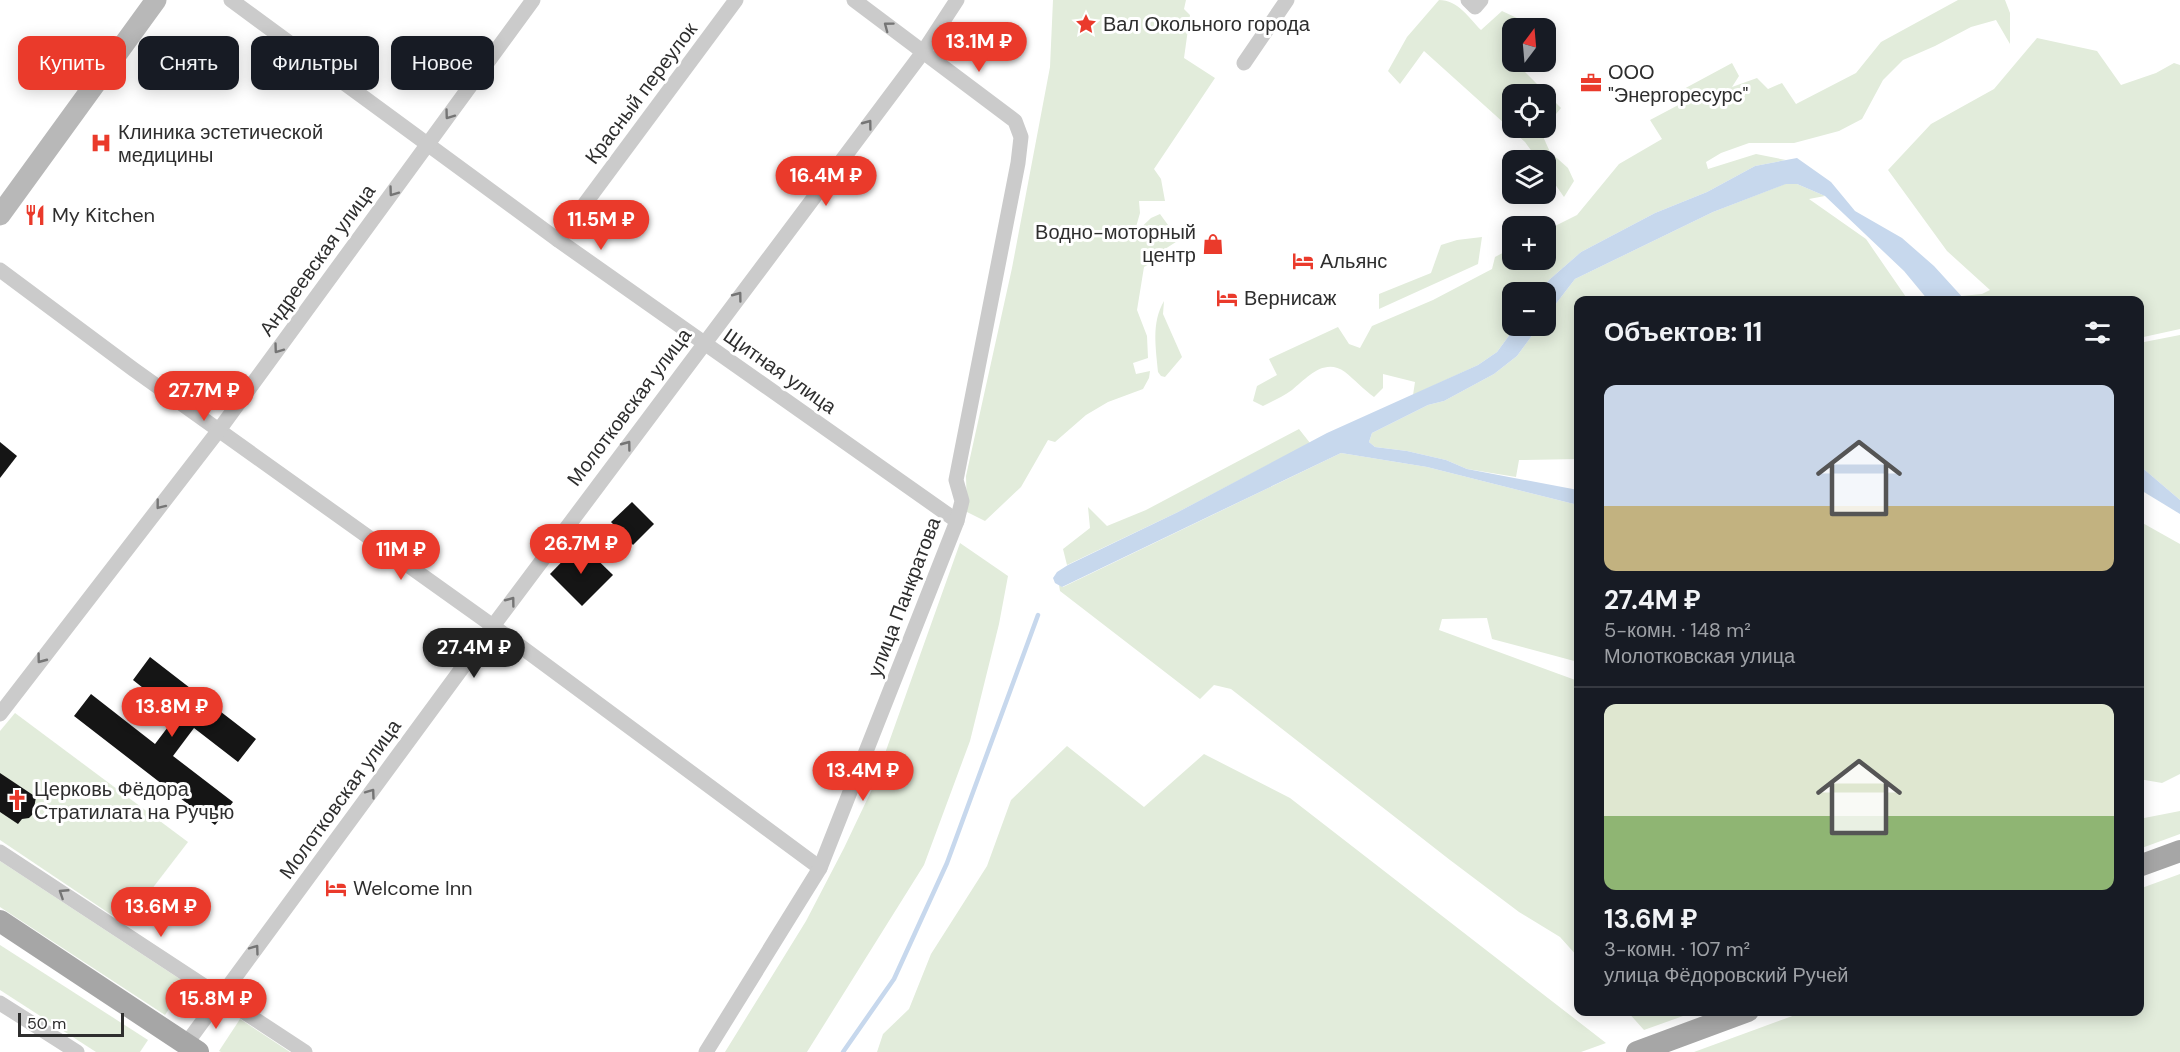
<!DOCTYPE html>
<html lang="ru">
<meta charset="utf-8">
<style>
:root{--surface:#171b24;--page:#242831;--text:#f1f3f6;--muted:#9ea1a6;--line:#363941;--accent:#ea3a2b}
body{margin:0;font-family:"DM Sans",sans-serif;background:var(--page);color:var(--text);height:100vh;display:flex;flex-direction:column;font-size:22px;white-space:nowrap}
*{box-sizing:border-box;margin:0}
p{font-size:20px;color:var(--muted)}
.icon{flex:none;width:33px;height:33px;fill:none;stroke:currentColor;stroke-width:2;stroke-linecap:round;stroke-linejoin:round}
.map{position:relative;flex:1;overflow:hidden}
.side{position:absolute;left:1574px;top:296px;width:570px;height:720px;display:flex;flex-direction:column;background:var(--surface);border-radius:12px;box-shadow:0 3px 15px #0003}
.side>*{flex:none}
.hud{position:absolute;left:18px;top:36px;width:570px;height:54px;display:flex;gap:12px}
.needle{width:39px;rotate:16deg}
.controls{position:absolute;left:1502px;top:18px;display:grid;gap:12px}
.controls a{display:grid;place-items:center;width:54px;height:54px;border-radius:12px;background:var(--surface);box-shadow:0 3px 15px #0003;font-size:30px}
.scale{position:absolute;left:18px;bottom:15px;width:106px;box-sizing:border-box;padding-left:6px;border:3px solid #2e2e2e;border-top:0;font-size:16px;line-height:21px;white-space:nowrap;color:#2e2e2e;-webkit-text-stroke:4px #fff;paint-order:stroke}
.price{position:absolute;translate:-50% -51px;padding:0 14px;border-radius:21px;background:var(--accent);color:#fff;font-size:20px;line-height:39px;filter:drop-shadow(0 2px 3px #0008)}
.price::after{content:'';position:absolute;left:50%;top:36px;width:18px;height:14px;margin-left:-9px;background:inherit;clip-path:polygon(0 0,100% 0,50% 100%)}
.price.on{background:#222;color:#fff}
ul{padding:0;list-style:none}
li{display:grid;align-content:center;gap:12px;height:318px;padding:0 30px}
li+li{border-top:2px solid var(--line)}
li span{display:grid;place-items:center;height:186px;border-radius:12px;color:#555}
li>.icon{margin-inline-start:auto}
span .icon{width:108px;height:108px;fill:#fffc;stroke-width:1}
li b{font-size:26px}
h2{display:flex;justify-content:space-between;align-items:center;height:72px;padding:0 30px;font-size:26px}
.pill{padding:0 21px;border-radius:12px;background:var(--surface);box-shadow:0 3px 15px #0003;font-size:21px;line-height:54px}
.pill.on{background:var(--accent);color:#fff}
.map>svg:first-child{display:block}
</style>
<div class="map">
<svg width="2180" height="1052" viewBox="0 0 2180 1052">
<rect width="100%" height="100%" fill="#fff"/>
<!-- green -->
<g fill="#e2ecdb" fill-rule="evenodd">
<path d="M1053 0H1186L1184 9 1190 15 1184 58 1215 78 1154 169 1161 179 1165 201H1139L1140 213 1134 234 1151 218 1160 214 1179 240 1165 249 1163 263H1151L1144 267 1137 310 1147 336 1148 358 1133 363 1136 374 1150 371 1149 378 1143 389 1108 402 1086 415 1055 442 1048 440 1021 487 985 521 967 512 966 476 1012 268 1050 67Z"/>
<path d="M1439 0C1458 0 1469 18 1481 30L1502 11 1538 28H1512V62H1529L1525 72 1561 108 1541 132 1550 152 1568 168 1574 181 1564 197 1545 170V160H1538L1525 142 1424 51 1400 84 1388 71 1407 37ZM1512 94H1545V128H1512Z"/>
<path d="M1958 0H2005L2010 13V44L1996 20 1971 27 1935 46 1903 60 1883 80 1862 119 1839 131 1794 143H1749L1721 153 1706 162 1708 169 1756 154 1786 160 1755 166 1707 192 1655 213 1581 252 1549 280 1540 292H1512V326H1516L1497 352 1478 365 1413 395 1415 382 1383 374V388L1374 397C1363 389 1355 380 1345 372 1324 357 1307 378 1292 390 1282 397 1273 401 1263 406L1253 401 1257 386 1277 375 1269 359 1338 327 1349 344 1360 348 1372 326 1433 300 1492 269 1495 257 1512 248V260H1545V231L1577 215 1619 164 1662 139 1650 120 1684 102 1680 91 1732 63 1739 76 1732 87 1757 78 1768 89 1782 83 1796 104 1856 73 1881 42Z"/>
<path d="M2037 38 2097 51 2121 85 2156 73 2174 63 2180 65V329L2139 338V300H1965L1961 296 1982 294 1990 290 1947 251 1888 170 1931 124 1994 89Z"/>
<path d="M1785 184H1797L1825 196 1809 199 1866 239 1908 300H1578V459L1519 460 1516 477 1467 469 1446 460 1407 451 1375 447 1369 442 1372 433 1428 405 1444 401 1494 374 1517 356 1539 326H1545V318L1575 279 1713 212Z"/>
<path d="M1482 237 1478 264 1379 309V294L1431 273 1441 245 1457 240Z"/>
<path d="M1164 301 1163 314 1182 357 1165 377 1161 376 1158 372C1156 348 1151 323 1164 301Z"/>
<path d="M2180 335V500L2139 465V343Z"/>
<path d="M1299 429 1310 443 1178 512 1067 565 1063 549 1090 528 1088 507 1107 526 1146 510Z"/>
<path d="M1341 453 1427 467 1578 505V662L1492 639 1487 618 1442 619 1439 630 1578 681V691L1575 695 1578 696V957L1560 937 1519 912 1450 860 1231 689 1214 685 1200 699 1060 591 1059 585 1063 587Z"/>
<path d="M2139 521 2180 544V774L2162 783 2139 779Z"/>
<path d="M960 543 1008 576 999 624 970 741 924 865 807 1052H725L806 921 844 848 873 787Z"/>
<path d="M15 713 188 842 125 924 0 840V731Z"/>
<path d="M1067 746 1144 807 1204 754 1290 798 1606 1043 1581 1052H877L883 1034 909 1009 931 954 987 866 1011 800Z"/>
<path d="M2180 811V834L2139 849V819Z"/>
<path d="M0 861 186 983 165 1015 0 907Z"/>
<path d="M2180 874V1052H1694L1806 1011H2139V889Z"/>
<path d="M0 945 148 1040 140 1052H96L0 990Z"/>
<path d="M1627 1011H1697L1644 1030Z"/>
<path d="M240 1019 290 1052H221L219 1051Z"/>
</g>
<!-- water -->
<g fill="#c7d8ed">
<path d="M1797 158 1831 182 1855 211 1902 238 1934 266 1965 300H1928L1904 271 1825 196 1797 184H1786L1713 212 1575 279 1545 318V292H1540L1549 280 1581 252 1655 213 1707 192 1755 166Z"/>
<path d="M1516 326H1539L1517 356 1494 374 1444 401 1428 405 1372 433 1369 442 1375 447 1407 451 1446 460 1467 469 1578 490V505L1427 467 1341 453 1062 587 1055 583 1053 578 1057 572 1068 565 1178 512 1327 433 1478 365 1497 352Z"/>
<path d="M2139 465 2180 500V514L2139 489Z"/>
</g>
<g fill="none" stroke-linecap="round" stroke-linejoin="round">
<!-- stream -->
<path stroke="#c7d8ed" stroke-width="4.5" d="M843 1052 894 979 947 863 1038 615"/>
</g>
<!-- building -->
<g fill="#151515">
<path d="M0 442 17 456 0 478Z"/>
<path d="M632 502 654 524 633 545 611 522Z"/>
<path d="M580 543 613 575 582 606 550 574Z"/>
<path d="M150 657 256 739 238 762 194 728 173 756 233 802 215 825 74 716 91 694 155 744 177 715 133 680Z"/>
<path d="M0 773 36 797 33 814 29 818 22 819 18 824 0 812Z"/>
</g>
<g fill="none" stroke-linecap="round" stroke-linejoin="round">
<!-- street -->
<g stroke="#cbcbcb" stroke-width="15">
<path d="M231 0 558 240 957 521"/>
<path d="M1468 0 1475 7 1481 0"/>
<path d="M1244 63 1287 0"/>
<path d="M558 240 736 0"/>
<path d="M0 270 133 369 493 626 820 868"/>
<path d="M0 714 219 430 533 0"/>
<path d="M0 852 305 1052"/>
<path d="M0 1003 77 1052"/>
<path d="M186 1044 493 626 923 52 957 0"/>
<path d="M706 1052 820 868 957 521 962 501 956 480 1018 163 1021 137 1015 121 854 0"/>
</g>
<!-- secondary -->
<path stroke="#b8b8b8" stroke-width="21" d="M0 215 156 0"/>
<!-- primary -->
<g stroke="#a6a6a6" stroke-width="22">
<path d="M2139 866 2180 851"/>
<path d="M0 921 198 1052"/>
<path d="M1637 1052 1748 1011"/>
</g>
</g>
<!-- one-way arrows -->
<defs><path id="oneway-chevron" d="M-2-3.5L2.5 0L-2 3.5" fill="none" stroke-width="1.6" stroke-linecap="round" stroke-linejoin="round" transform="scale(1.5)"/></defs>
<g stroke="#757575">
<use href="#oneway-chevron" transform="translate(888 26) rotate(-143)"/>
<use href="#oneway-chevron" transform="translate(449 115) rotate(126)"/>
<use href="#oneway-chevron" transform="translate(868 124) rotate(-53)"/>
<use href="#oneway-chevron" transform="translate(393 192) rotate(126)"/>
<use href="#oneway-chevron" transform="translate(738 296) rotate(-53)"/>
<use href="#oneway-chevron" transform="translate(278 349) rotate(126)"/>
<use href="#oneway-chevron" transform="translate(627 445) rotate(-53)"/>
<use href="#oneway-chevron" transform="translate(160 505) rotate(128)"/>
<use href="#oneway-chevron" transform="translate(511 601) rotate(-53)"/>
<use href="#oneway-chevron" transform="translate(41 659) rotate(127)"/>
<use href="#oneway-chevron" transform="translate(371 793) rotate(-54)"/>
<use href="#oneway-chevron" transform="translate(63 893) rotate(-147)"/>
<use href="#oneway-chevron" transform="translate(255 949) rotate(-54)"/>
</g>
<!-- icons -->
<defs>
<symbol id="sight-bare" viewBox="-9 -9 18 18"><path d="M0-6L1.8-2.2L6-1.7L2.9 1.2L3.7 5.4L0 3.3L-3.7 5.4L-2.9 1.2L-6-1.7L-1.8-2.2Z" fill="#ea3a2b" stroke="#fff" stroke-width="2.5" paint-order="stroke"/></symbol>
<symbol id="office-bare" viewBox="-9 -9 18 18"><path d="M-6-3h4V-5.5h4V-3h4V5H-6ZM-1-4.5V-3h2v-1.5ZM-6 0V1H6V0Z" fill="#ea3a2b" stroke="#fff" stroke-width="2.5" paint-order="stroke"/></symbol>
<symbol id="hospital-bare" viewBox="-9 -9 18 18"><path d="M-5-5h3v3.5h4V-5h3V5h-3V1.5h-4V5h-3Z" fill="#ea3a2b" stroke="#fff" stroke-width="2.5" paint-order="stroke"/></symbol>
<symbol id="restaurant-bare" viewBox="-9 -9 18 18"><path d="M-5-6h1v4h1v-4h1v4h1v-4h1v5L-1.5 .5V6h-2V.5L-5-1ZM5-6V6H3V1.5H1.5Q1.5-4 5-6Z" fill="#ea3a2b" stroke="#fff" stroke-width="2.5" paint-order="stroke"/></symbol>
<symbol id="shop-bare" viewBox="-9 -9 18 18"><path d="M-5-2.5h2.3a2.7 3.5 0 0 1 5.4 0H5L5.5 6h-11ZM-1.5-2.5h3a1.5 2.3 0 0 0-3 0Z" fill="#ea3a2b" stroke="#fff" stroke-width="2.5" paint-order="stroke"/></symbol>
<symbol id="hotel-bare" viewBox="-9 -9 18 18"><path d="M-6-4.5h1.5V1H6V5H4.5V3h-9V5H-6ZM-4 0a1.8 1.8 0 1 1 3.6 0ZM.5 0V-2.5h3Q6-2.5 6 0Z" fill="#ea3a2b" stroke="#fff" stroke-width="2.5" paint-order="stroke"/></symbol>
<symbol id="church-bare" viewBox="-9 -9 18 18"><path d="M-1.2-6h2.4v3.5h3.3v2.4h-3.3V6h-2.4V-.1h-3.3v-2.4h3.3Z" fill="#ea3a2b" stroke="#fff" stroke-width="2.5" paint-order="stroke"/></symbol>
</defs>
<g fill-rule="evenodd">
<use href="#sight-bare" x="1071" y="9" width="30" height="30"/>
<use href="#office-bare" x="1576" y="68" width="30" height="30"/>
<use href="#hospital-bare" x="86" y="128" width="30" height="30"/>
<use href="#restaurant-bare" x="20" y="200" width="30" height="30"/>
<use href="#shop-bare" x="1198" y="229" width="30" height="30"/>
<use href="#hotel-bare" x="1288" y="246" width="30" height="30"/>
<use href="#hotel-bare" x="1212" y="283" width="30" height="30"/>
<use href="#church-bare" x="2" y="785" width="30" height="30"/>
<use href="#hotel-bare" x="321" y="873" width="30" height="30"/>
</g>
<g text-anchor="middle" stroke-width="6" stroke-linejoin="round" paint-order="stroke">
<!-- poi labels -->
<g font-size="20" fill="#2e2e2e" stroke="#fff" text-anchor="start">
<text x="1103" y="31">Вал Окольного города</text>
<text x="1608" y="79">ООО<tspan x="1608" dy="23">"Энергоресурс"</tspan></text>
<text x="118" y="139">Клиника эстетической<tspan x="118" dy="23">медицины</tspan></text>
<text x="52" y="222">My Kitchen</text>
<text x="1196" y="239" text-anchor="end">Водно-моторный<tspan x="1196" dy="23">центр</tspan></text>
<text x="1320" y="268">Альянс</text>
<text x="1244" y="305">Вернисаж</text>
<text x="34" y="796">Церковь Фёдора<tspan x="34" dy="23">Стратилата на Ручью</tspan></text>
<text x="353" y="895">Welcome Inn</text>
</g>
<!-- street labels -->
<g font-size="20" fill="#2e2e2e" stroke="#fff">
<text transform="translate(641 93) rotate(-53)" y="7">Красный переулок</text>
<text transform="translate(317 260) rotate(-54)" y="7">Андреевская улица</text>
<text transform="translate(780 371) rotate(35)" y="7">Щитная улица</text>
<text transform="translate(629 407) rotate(-53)" y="7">Молотковская улица</text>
<text transform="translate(904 597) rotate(-69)" y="7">улица Панкратова</text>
<text transform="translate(340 799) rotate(-54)" y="7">Молотковская улица</text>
</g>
</g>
</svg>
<div class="controls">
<a><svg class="needle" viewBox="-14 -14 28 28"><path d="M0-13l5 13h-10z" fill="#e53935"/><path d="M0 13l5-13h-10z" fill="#9ea1a6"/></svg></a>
<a><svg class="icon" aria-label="locate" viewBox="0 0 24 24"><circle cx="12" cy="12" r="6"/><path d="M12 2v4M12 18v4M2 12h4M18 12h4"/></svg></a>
<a><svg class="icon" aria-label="layers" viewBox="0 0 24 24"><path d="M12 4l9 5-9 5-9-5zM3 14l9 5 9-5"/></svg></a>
<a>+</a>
<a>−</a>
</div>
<div class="scale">50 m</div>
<b class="price" style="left:979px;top:73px">13.1M ₽</b>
<b class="price" style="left:826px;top:207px">16.4M ₽</b>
<b class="price" style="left:601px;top:251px">11.5M ₽</b>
<b class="price" style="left:204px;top:422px">27.7M ₽</b>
<b class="price" style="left:581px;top:575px">26.7M ₽</b>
<b class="price" style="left:401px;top:581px">11M ₽</b>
<b class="price on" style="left:474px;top:679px">27.4M ₽</b>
<b class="price" style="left:172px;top:738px">13.8M ₽</b>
<b class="price" style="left:863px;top:802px">13.4M ₽</b>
<b class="price" style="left:161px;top:938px">13.6M ₽</b>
<b class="price" style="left:216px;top:1030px">15.8M ₽</b>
<div class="hud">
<a class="pill on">Купить</a>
<a class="pill">Снять</a>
<a class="pill">Фильтры</a>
<a class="pill">Новое</a>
</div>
<section class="side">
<h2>Объектов: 11<svg class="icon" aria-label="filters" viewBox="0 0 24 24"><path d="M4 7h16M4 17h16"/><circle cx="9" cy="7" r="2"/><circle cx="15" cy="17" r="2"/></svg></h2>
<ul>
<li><span style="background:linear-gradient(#c9d6e8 65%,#c2b280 0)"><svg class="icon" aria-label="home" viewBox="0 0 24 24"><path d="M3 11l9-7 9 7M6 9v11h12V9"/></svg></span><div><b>27.4M ₽</b><p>5-комн. · 148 m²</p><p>Молотковская улица</p></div></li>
<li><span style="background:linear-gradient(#dfe7d0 60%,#8fb573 0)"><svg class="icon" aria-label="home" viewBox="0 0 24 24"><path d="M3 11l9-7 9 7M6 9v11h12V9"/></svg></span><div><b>13.6M ₽</b><p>3-комн. · 107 m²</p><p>улица Фёдоровский Ручей</p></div></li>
</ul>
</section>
</div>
